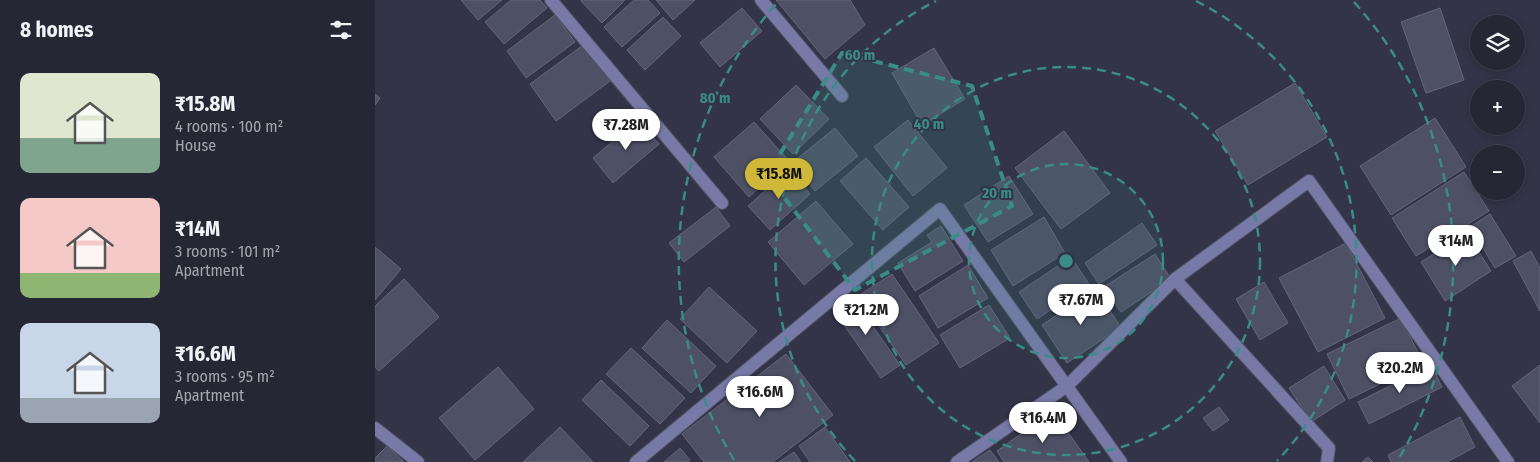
<!DOCTYPE html>
<meta charset="utf-8">
<style>
:root{--surface:#262735;--page:#2e2f3d;--text:#f1f3f6;--muted:#a4a5ad;--line:#424450;--accent:#cfb837}
body{margin:0;font-family:"Fira Sans Condensed",sans-serif;background:var(--page);color:var(--text);height:100vh;display:flex;flex-direction:column;font-size:19px;white-space:nowrap}
*{box-sizing:border-box;margin:0}
p{font-size:16px;color:var(--muted)}
.icon{flex:none;width:28px;height:28px;fill:none;stroke:currentColor;stroke-width:2;stroke-linecap:round;stroke-linejoin:round}
.map{position:relative;flex:1;overflow:hidden}
.panel{display:flex;flex-direction:column;background:var(--surface);width:375px}
.panel>*{flex:none}
.buttons{position:absolute;left:1095px;top:15px;display:grid;gap:10px}
.buttons a{display:grid;place-items:center;width:55px;height:55px;border-radius:50%;background:var(--surface);box-shadow:0 2px 8px #0003,0 0 0 1px var(--line);font-size:25px}
.price{position:absolute;translate:-50% -42px;padding:0 11px;border-radius:18px;background:#fff;color:#222;font-size:16px;line-height:32px;filter:drop-shadow(0 1px 2px #0008)}
.price::after{content:'';position:absolute;left:50%;top:30px;width:15px;height:11px;margin-left:-8px;background:inherit;clip-path:polygon(0 0,100% 0,50% 100%)}
.price.selected{background:var(--accent);color:#111}
ul{padding:0;list-style:none}
li{display:flex;align-items:center;gap:15px;height:125px;padding:0 20px}
li span{display:grid;place-items:center;flex:none;width:140px;height:100px;border-radius:10px;color:#555}
li>.icon{margin-inline-start:auto}
span .icon{width:60px;height:60px;fill:#fffc;stroke-width:1}
li b{font-size:21px}
h2{display:flex;justify-content:space-between;align-items:center;height:60px;padding:0 20px;font-size:21px}
main{display:flex;flex:1;min-height:0}
.map>svg:first-child{display:block}
</style>
<main>
<section class="panel">
<h2>8 homes<svg class="icon" aria-label="filters" viewBox="0 0 24 24"><path d="M4 7h16M4 17h16"/><circle cx="9" cy="7" r="2"/><circle cx="15" cy="17" r="2"/></svg></h2>
<ul>
<li><span style="background:linear-gradient(#dfe7d0 65%,#7fa58c 0)"><svg class="icon" aria-label="home" viewBox="0 0 24 24"><path d="M3 11l9-7 9 7M6 9v11h12V9"/></svg></span><div><b>₹15.8M</b><p>4 rooms · 100 m²</p><p>House</p></div></li>
<li><span style="background:linear-gradient(#f6c9c9 75%,#8fb573 0)"><svg class="icon" aria-label="home" viewBox="0 0 24 24"><path d="M3 11l9-7 9 7M6 9v11h12V9"/></svg></span><div><b>₹14M</b><p>3 rooms · 101 m²</p><p>Apartment</p></div></li>
<li><span style="background:linear-gradient(#c9d6e8 75%,#9aa5b1 0)"><svg class="icon" aria-label="home" viewBox="0 0 24 24"><path d="M3 11l9-7 9 7M6 9v11h12V9"/></svg></span><div><b>₹16.6M</b><p>3 rooms · 95 m²</p><p>Apartment</p></div></li>
</ul>
</section>
<div class="map">
<svg width="1165" height="462" viewBox="0 0 1165 462">
<rect width="100%" height="100%" fill="#333447"/>
<!-- building -->
<g fill="#4e5065" stroke="#64667b">
<path d="M86 0H127L103 20Z"/>
<path d="M136 0H165L172 8 129 44 110 22Z"/>
<path d="M207 0H250L227 23 206 1Z"/>
<path d="M259 0H273L285 13 247 47 229 27Z"/>
<path d="M281 0H320L298 20Z"/>
<path d="M401 0H475L490 25 450 59Z"/>
<path d="M367 8 387 31 345 67 325 43Z"/>
<path d="M1065 8 1089 80 1051 93 1026 22Z"/>
<path d="M180 15 200 42 151 78 132 51Z"/>
<path d="M288 17 306 36 270 70 252 50Z"/>
<path d="M208 45 235 81 181 121 155 84Z"/>
<path d="M559 48 590 99 547 125 517 73Z"/>
<path d="M920 83 952 137 873 185 840 131Z"/>
<path d="M421 85 454 119 418 154 385 119Z"/>
<path d="M0 94 5 98 0 105Z"/>
<path d="M1060 118 1091 167 1016 215 985 166Z"/>
<path d="M263 120 284 144 238 183 218 158Z"/>
<path d="M533 120 572 168 538 196 499 147Z"/>
<path d="M379 122 414 161 374 197 339 157Z"/>
<path d="M460 128 483 156 440 191 417 163Z"/>
<path d="M689 131 735 193 686 229 640 168Z"/>
<path d="M491 158 534 207 508 230 465 181Z"/>
<path d="M414 169 435 194 395 230 373 206Z"/>
<path d="M1089 172 1114 211 1041 256 1017 218Z"/>
<path d="M634 176 658 214 613 242 589 205Z"/>
<path d="M441 201 478 244 429 285 393 242Z"/>
<path d="M341 207 355 226 309 262 294 243Z"/>
<path d="M1115 214 1141 256 1120 268 1095 227Z"/>
<path d="M669 217 690 253 638 286 616 250Z"/>
<path d="M767 223 782 245 724 284 710 263Z"/>
<path d="M566 226 588 261 540 291 523 263 557 242 552 235Z"/>
<path d="M1092 233 1116 271 1070 301 1046 262Z"/>
<path d="M971 243 1010 318 943 352 904 278Z"/>
<path d="M0 247 26 269 0 300Z"/>
<path d="M1156 251 1165 268V311L1138 261Z"/>
<path d="M780 254 796 279 746 312 729 287Z"/>
<path d="M696 257 714 284 662 319 644 292Z"/>
<path d="M593 265 613 298 563 328 544 296Z"/>
<path d="M517 274 564 343 531 365 483 296Z"/>
<path d="M29 279 64 317 4 371 0 367V306Z"/>
<path d="M889 282 913 323 885 340 861 299Z"/>
<path d="M334 287 382 331 352 363 305 319Z"/>
<path d="M720 289 746 327 692 363 667 325Z"/>
<path d="M476 295 525 365 506 378 457 308Z"/>
<path d="M614 305 635 338 585 368 565 335Z"/>
<path d="M1026 318 1048 363 974 399 952 354Z"/>
<path d="M292 320 341 366 316 393 267 348Z"/>
<path d="M256 348 310 398 285 424 231 374Z"/>
<path d="M411 354 458 415 398 462H329L307 434Z"/>
<path d="M1056 365 1067 387 994 424 983 402Z"/>
<path d="M1165 365V423L1137 386Z"/>
<path d="M949 366 970 400 936 422 914 388Z"/>
<path d="M123 367 159 409 100 460 64 418Z"/>
<path d="M226 380 274 426 255 446 207 400Z"/>
<path d="M844 407 854 420 838 431 828 418Z"/>
<path d="M678 411 714 462H629L622 451Z"/>
<path d="M1085 417 1100 447 1072 462H1016L1013 455Z"/>
<path d="M185 427 218 462H148Z"/>
<path d="M450 427 475 462H435L424 446Z"/>
<path d="M12 446 29 462H0V458Z"/>
<path d="M305 448 315 460 312 462H289Z"/>
<path d="M615 450 624 462H597Z"/>
<path d="M419 452 426 462H404Z"/>
<path d="M993 457 998 462H987Z"/>
</g>
<g fill="none" stroke-linecap="round" stroke-linejoin="round">
<defs>
<g id="minor">
<path d="M176 0 347 203"/>
<path d="M386 0 467 96"/>
<path d="M800 279 954 448 952 462"/>
<path d="M0 428 43 462"/>
<path d="M261 462 565 209 746 462"/>
<path d="M582 462 692 386 800 279 934 181 1133 462"/>
</g>
</defs>
<!-- minor casing -->
<use href="#minor" stroke="#4f5062" stroke-width="14"/>
<!-- minor -->
<use href="#minor" stroke="#777aa7" stroke-width="12"/>
</g>
<!-- marked area -->
<path fill="#3a8c88" fill-opacity="0.2" stroke="#3a8c88" stroke-width="4" stroke-dasharray="10 6" stroke-linejoin="round" d="M467 53 597 86 637 206 480 290 392 175Z"/>
<!-- distance rings -->
<circle cx="691" cy="261" r="97" fill="#3a8c88" fill-opacity=".12"/>
<g fill="none" stroke="#3a8c88" stroke-width="2.5" stroke-dasharray="9 6">
<circle cx="691" cy="261" r="97"/>
<circle cx="691" cy="261" r="194"/>
<path d="M480 461A291 291 0 0 1 561 1M821 1A291 291 0 0 1 902 461"/>
<path d="M359 460A387 387 0 0 1 403 2M979 2A387 387 0 0 1 1023 460"/>
</g>
<circle cx="691" cy="261" r="8" fill="#3a8c88" stroke="#333447" stroke-width="2.5"/>
<g font-size="15" text-anchor="middle" font-weight="bold" fill="#3a8c88" stroke="#333447" stroke-width="4" stroke-linejoin="round" paint-order="stroke">
<text x="485" y="60">60 m</text>
<text x="340" y="103">80 m</text>
<text x="554" y="129">40 m</text>
<text x="622" y="198">20 m</text>
</g>
</svg>
<div class="buttons">
<a><svg class="icon" aria-label="layers" viewBox="0 0 24 24"><path d="M12 4l9 5-9 5-9-5zM3 14l9 5 9-5"/></svg></a>
<a>+</a>
<a>−</a>
</div>
<b class="price" style="left:251px;top:151px">₹7.28M</b>
<b class="price selected" style="left:404px;top:200px">₹15.8M</b>
<b class="price" style="left:1081px;top:267px">₹14M</b>
<b class="price" style="left:706px;top:326px">₹7.67M</b>
<b class="price" style="left:491px;top:336px">₹21.2M</b>
<b class="price" style="left:1025px;top:394px">₹20.2M</b>
<b class="price" style="left:385px;top:418px">₹16.6M</b>
<b class="price" style="left:668px;top:444px">₹16.4M</b>
</div>
</main>
